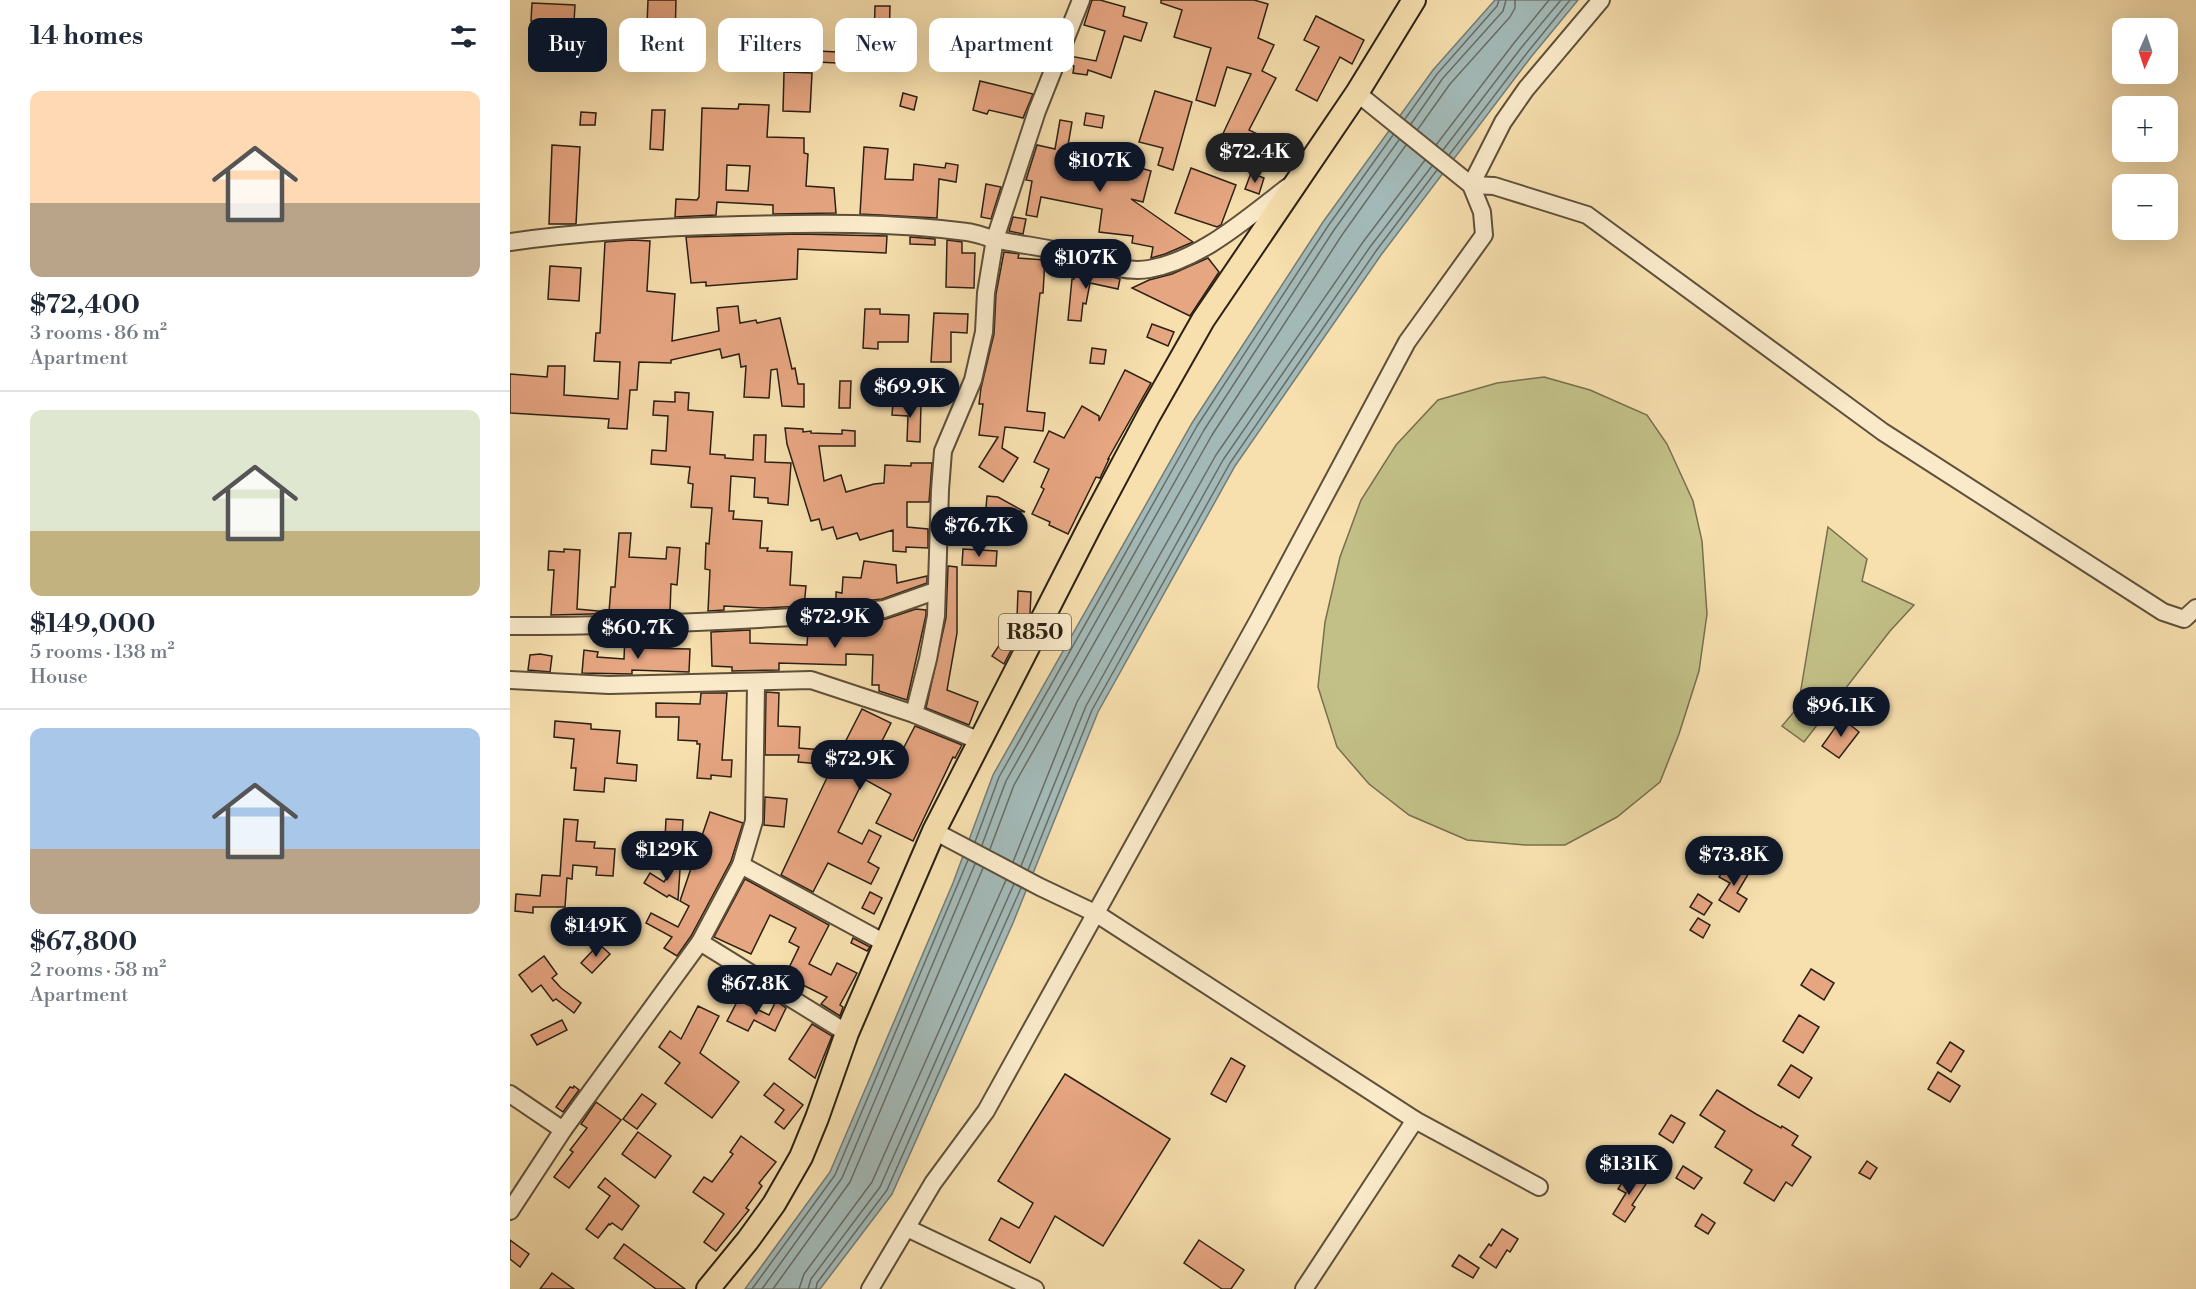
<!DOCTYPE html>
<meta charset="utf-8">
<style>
:root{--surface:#fff;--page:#f2f2f3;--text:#1f2937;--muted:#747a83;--line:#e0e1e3;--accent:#111827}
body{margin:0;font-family:"Libre Bodoni",serif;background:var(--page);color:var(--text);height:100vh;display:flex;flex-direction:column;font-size:22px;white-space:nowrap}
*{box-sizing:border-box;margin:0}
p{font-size:20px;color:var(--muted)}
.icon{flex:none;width:33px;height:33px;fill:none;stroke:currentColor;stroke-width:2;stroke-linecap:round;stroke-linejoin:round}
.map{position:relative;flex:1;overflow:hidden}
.sheet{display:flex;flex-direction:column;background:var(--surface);width:510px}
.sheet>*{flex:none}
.top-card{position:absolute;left:18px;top:18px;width:570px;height:54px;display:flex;gap:12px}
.needle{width:39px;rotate:183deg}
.tools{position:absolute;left:1602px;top:18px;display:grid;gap:12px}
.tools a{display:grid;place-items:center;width:66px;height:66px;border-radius:12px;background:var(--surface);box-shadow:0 6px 24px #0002;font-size:30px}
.price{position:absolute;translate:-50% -51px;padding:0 14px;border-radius:21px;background:var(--accent);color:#fff;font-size:20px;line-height:39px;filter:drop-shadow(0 2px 3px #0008)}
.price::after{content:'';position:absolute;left:50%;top:36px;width:18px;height:14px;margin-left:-9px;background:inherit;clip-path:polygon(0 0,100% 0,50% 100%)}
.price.current{background:#222;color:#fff}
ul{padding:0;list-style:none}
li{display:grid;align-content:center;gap:12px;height:318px;padding:0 30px}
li+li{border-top:2px solid var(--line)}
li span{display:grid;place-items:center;height:186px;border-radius:12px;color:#555}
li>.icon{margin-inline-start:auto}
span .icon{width:108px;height:108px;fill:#fffc;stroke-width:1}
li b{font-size:26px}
h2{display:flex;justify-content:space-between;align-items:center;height:72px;padding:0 30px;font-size:26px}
.chip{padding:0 21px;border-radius:12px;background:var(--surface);box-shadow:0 6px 24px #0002;font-size:21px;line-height:54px}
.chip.current{background:var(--accent);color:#fff}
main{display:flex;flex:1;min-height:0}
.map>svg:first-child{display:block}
</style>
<main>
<section class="sheet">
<h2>14 homes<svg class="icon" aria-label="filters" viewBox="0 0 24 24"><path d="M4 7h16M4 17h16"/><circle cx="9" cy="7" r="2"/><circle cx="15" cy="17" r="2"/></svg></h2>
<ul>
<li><span style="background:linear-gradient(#ffd9b3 60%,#b9a48a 0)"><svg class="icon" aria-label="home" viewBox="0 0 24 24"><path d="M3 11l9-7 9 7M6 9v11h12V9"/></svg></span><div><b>$72,400</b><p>3 rooms · 86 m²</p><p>Apartment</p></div></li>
<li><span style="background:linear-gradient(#dfe7d0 65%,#c2b280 0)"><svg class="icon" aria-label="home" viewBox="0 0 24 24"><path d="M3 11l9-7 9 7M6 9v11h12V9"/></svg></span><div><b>$149,000</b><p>5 rooms · 138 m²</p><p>House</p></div></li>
<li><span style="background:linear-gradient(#a9c7e8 65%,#b9a48a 0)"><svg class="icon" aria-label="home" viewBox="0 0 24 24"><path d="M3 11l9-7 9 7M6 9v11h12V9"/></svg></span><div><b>$67,800</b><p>2 rooms · 58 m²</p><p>Apartment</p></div></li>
</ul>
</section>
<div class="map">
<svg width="1686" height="1289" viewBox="0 0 1686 1289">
<rect width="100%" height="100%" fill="#f7dfae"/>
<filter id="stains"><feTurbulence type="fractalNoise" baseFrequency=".00333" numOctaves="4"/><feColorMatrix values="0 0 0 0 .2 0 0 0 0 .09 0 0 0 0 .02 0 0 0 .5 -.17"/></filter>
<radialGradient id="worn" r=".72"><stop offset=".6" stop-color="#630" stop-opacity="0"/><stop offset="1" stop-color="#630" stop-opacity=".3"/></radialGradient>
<!-- green -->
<g fill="#c2c087" stroke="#76704e" stroke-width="1.5">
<path d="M1034 377 1080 390 1137 415 1157 444 1183 501 1192 541 1197 614 1189 671 1169 734 1150 782 1107 817 1055 845H1015L957 840 899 815 859 784 827 747 808 687 815 622 830 557 851 500 886 445 928 400 987 383Z"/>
<path d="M1318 527 1357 559 1352 581 1404 605 1380 631 1294 742 1272 726 1288 707Z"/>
</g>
<!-- water -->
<path fill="#a3b9b7" stroke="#737c76" stroke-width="1.5" d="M985 0H1068L1021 57 871 255 725 466 588 712 503 923 382 1194 310 1289H235L320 1172 443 883 483 775 682 423 813 222 923 70Z"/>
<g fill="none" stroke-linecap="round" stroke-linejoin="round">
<!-- shore -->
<g stroke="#676d66" stroke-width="1.5">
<path d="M895 119 927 74 987 6 989 0"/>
<path d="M901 124 933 78 993 11 996 0"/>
<path d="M908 129 940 84 1000 17 1005 8V0"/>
<path d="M926 145 1004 43 1039 0"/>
<path d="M933 150 1011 48 1051 0"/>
<path d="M939 155 1017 53 1060 0"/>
<path d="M465 842 489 777 687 426 818 226 883 135"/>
<path d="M472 845 496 781 694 430 824 230 889 140"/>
<path d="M480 849 504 785 702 435 832 235 896 145"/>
<path d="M503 862 567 702 706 455 853 242 915 160"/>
<path d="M511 866 576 706 713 460 860 247 922 166"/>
<path d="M518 870 582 710 720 463 866 251 927 170"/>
<path d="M242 1289 325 1175 458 860"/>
<path d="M252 1289 332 1178 465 864"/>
<path d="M263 1289 340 1182 473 868"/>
<path d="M289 1289 294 1274 362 1182 496 880"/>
<path d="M298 1289 301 1279 370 1187 504 884"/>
<path d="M306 1289 307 1283 377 1190 511 888"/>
</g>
</g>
<!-- building -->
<g fill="#e7a682" stroke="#2b2115" stroke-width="1.5" fill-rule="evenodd">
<path d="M138 0H166L165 38H187V53L136 51Z"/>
<path d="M582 0H590L615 7 613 16 637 23 631 41 614 36 601 78 578 70 577 75 563 73 564 66 557 64 560 56 586 61 595 31 574 25Z"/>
<path d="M651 0H744L758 4 748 38 764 45 752 71 766 78 739 130 762 141 750 166 734 159 738 152 710 140 741 74 717 67 705 106 686 100 701 48 664 37 672 10 651 3Z"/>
<path d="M22 3 65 5 64 22 21 21Z"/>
<path d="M365 6H380L379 41H364Z"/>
<path d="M806 16 854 40 842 64 830 57 807 101 786 90 809 47 794 40Z"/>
<path d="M341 34H357V46L340 45Z"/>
<path d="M42 47 59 48 58 61 41 60Z"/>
<path d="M308 51 327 52V63L307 62Z"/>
<path d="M274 72 302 73 300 112 273 111Z"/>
<path d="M470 81 523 94 513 118 479 110 477 114 463 110Z"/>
<path d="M645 91 682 102 663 170 648 165 653 148 629 142Z"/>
<path d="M393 93 407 97 404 110 390 106Z"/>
<path d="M229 104 259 105 257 137 294 138V153L298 154 296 186 324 188 326 213 263 214V205L207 202 206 215 165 217 166 199 187 200 189 197 192 108 228 109ZM217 165 240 166 238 191 216 190Z"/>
<path d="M142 110H155L153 150 140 149Z"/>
<path d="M71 112 86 113 85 125H70Z"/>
<path d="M576 113 594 116 592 128 574 125Z"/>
<path d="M550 120 562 122 557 151 587 155 641 171 633 202 621 199 683 242 655 254 641 258 643 247 622 243 623 236 589 232 592 209 531 197 527 217 516 215 522 181 516 180 527 145 545 149Z"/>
<path d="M42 145 70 147 66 224H39Z"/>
<path d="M354 147 378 149 375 179 403 180 404 164 435 168 436 163 448 165 446 182 429 179 427 218 350 214Z"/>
<path d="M681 168 726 185 711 225 707 227 665 213Z"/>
<path d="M741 173 754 178 749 194 735 189Z"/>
<path d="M476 184 491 187 481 219 471 217Z"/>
<path d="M503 217 516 219 513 234 499 231Z"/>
<path d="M288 234 377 236 376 253 288 249 287 279 196 286V282L181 283 176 237Z"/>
<path d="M400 237 425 239V245L400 244Z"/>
<path d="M122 240 140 241 137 291 165 294 162 341 209 331 207 308 228 306 230 323 246 320 247 323 270 318 282 369 285 368 288 384H294V407L272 406 267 369 261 370 259 398 234 397 236 366 231 367 229 354 212 358 210 349 161 360V363L129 362 127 390H120L117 429 98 428 99 419 0 413V374L37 377 38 366H55L54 395 108 399 110 362 84 361 86 333H90L95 242Z"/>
<path d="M437 240 452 242V253H465L464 288 436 287Z"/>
<path d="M494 252 509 254 508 258 535 260 533 293H530L517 411 535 413 533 431 495 427 492 448 508 458 493 482 469 467 488 437 469 435 473 404H469L471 388 484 334 486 294Z"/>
<path d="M698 258 709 272 680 316 622 288 639 280 662 274Z"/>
<path d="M40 266 71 268 69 301 38 299Z"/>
<path d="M566 267 610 279 608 289 580 283 576 304 573 303 571 321 558 320 562 279H564Z"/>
<path d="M355 309H370V314L399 315 398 342H368V349L353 348Z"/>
<path d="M424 313 458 314 457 333 441 332V362H421Z"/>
<path d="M642 324 664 332 658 346 637 337Z"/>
<path d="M582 348 596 350 594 364 580 363Z"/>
<path d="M615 370 641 383 598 459H599L590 478 586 477 558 534 539 525 540 522 522 514 534 489 531 487 539 469 524 462 539 431 554 438 572 406 589 416V421Z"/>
<path d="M330 381H341L340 408H329Z"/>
<path d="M165 392 179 393 178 410 203 412 200 454 215 455V458L243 460 244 435H256L255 462 281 463 278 505 258 503V498L244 497 245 478 221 476 219 511H224L223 519 252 521 250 548H258L257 551 282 552 280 585 296 586 294 606 253 608 214 606V610L198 611 200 570 195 569 196 543 199 544 202 508 181 507 183 484 178 483 180 467 141 464 142 450 156 451 158 416 143 415 144 401 165 402Z"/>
<path d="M383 403 411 404 410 442 397 441 398 416 382 415Z"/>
<path d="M275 428 293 429V432L301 431V433L332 434V430L345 431V446H309L314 481 331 475 336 492 364 484 374 483 375 465 401 466V463H422L419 502H397V527L418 529V548L396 547V552L383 551V530L350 540 347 533 327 539 323 527 312 530 309 519 301 521 277 444Z"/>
<path d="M477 496 488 497 515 512 476 508Z"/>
<path d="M109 533H121L119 557 156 559 157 547 170 548 167 585 161 584 160 612 41 615 44 570H38L39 551 54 552V549L70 550 67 609 99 612 101 587H105Z"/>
<path d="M453 549 487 551 486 566 452 565Z"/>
<path d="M354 561 386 565 387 583 417 576V583L372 599 326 604V592L332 593 333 577 351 578Z"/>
<path d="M438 566 447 567V633L437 690 468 702 459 725 416 708 436 618Z"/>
<path d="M508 591 521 592 520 614 518 618H507Z"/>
<path d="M406 609 416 610V615L397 700 369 691V685H362L363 655 336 654V665L269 663V670L222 671V667L202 666 201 632 240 630V643L297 645 298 631 308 632 309 626 376 619Z"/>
<path d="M115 635H128V648L180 649 179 672 122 670V674L72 673 74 650 88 652 87 657 114 659Z"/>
<path d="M494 638 504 644 494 664 482 656Z"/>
<path d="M30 654 42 656 40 672 18 670 20 655Z"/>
<path d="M256 692 269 693 268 726 290 727 289 748 325 751V762L352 709 381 723 372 741 392 751 405 726 452 745 445 758 443 757 403 841 366 823 381 794 354 779 328 832 352 844 359 830 371 836 358 862 369 868 361 884 318 863 303 892 271 875 323 765 288 762 289 755H255Z"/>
<path d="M191 693H217L212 760H222L221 777 201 775V779L187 778 190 744H187V741L168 740 169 717H146V703L190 704Z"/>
<path d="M1332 718 1349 732 1329 758 1312 746Z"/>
<path d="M45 721 81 724V729L110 731 107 763 127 765 126 781 95 778 94 792 64 790 66 768H61L64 739 44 737Z"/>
<path d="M255 797 277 799 274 827 254 825Z"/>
<path d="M200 812 233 823 221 861 181 936 167 956 154 948 162 937 136 923 141 913 168 927 179 906 170 901Z"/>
<path d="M54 819 68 820 66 841 85 842 84 848 105 849 103 876 86 875 87 867 63 865 62 879 57 878 55 907H23V913L5 911 6 894 30 896 32 875 50 876Z"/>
<path d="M156 819 173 820 172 839 155 838Z"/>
<path d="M171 854 168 900 159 895 157 897 134 883 140 873 154 882Z"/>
<path d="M1218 863 1228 870 1231 866 1240 871 1227 893 1237 899 1229 912 1209 900 1220 883 1209 877Z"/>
<path d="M235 879 319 925 299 964 321 975 327 963 347 973 330 1005 333 1007 330 1016 311 1004 317 997 289 983 286 989 275 983 278 978 275 976 289 947 279 942 286 928 260 915 241 954 204 937Z"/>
<path d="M360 892 372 898 364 914 352 908Z"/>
<path d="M1188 894 1202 903 1194 915 1180 907Z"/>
<path d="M1188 918 1200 925 1193 938 1180 930Z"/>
<path d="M343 938 360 947 357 951 341 943Z"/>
<path d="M89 944 100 954 82 973 71 963Z"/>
<path d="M34 956 47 974 42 978 51 988 71 1003 64 1013 46 999 43 1001 31 985 22 992 9 975Z"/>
<path d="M1301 969 1324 983 1314 1000 1291 985Z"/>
<path d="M228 1000 259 1015 266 1001 276 1008 265 1031 244 1020 238 1031 217 1021Z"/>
<path d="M188 1006 209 1016 190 1053 229 1082 202 1118 155 1083 170 1063 149 1047 160 1031 171 1039Z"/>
<path d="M1289 1015 1309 1027 1293 1053 1273 1041Z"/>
<path d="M52 1020 57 1030 27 1045 21 1035Z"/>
<path d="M302 1024 322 1036 305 1078 279 1059Z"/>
<path d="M1440 1042 1454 1051 1441 1072 1427 1063Z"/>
<path d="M721 1058 735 1066 716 1102 701 1094Z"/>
<path d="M1281 1065 1302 1078 1289 1098 1268 1085Z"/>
<path d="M1428 1072 1450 1086 1440 1102 1418 1089Z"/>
<path d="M555 1074 660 1139 593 1246 545 1216 520 1263 479 1240 491 1218 509 1228 523 1203 488 1181Z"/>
<path d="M264 1083 293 1105 274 1129 265 1122 274 1110 254 1095Z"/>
<path d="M64 1086 69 1090 53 1112 46 1107 60 1087 63 1088Z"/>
<path d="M1207 1090 1246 1114 1271 1128 1272 1126 1288 1136 1282 1145 1301 1157 1282 1186 1276 1182 1264 1201 1234 1183 1242 1170 1205 1147 1215 1131 1190 1115Z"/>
<path d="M132 1094 146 1104 127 1129 113 1119Z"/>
<path d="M86 1102 111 1120 59 1188 44 1177 63 1152 60 1150 77 1128 71 1124Z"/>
<path d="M1161 1115 1175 1123 1163 1143 1149 1134Z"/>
<path d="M128 1132 161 1156 145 1178 112 1154Z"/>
<path d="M231 1136 266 1162 249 1183 252 1186 236 1208 239 1210 206 1251 194 1242 214 1214 183 1192 194 1177 202 1182 223 1154 220 1152Z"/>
<path d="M1357 1161 1367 1168 1360 1179 1349 1173Z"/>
<path d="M1173 1166 1192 1178 1184 1189 1166 1178Z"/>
<path d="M1118 1173 1136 1184 1122 1205 1125 1207 1115 1222 1103 1214 1116 1193 1108 1189Z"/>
<path d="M95 1178 129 1206 112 1230 102 1223 100 1225 99 1224 88 1238 76 1229 100 1196 88 1187Z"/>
<path d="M1192 1214 1205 1223 1198 1234 1185 1226Z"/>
<path d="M992 1229 1008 1239 1000 1252 997 1250 986 1268 970 1257 979 1244 981 1246Z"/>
<path d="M0 1240 19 1254 10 1267 0 1259Z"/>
<path d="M689 1240 734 1270 721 1289H712L674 1263Z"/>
<path d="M114 1244 175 1289H146L104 1258Z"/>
<path d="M949 1255 969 1268 963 1278 942 1266Z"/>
<path d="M42 1273 64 1289H30Z"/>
</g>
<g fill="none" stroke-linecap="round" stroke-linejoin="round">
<defs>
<g id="minor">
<path d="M961 185 984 186 1077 215 1373 432 1653 612 1674 619 1686 608"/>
<path d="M961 185 993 122 1016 89 1091 0"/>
<path d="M0 242C77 231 153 227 231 225 306 223 382 222 457 232 467 233 477 238 488 240 508 244 530 247 550 251 578 258 610 274 639 269 691 260 737 218 778 187"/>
<path d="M0 626C115 626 230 621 345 613L374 609 425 591"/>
<path d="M0 680 99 685 301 680 404 714 470 741"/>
<path d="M404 714 418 659 426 616 430 490 433 451 463 380 474 332 476 293 485 239 527 111 571 0"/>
<path d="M424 831 530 887 587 914 905 1120 1029 1187"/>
<path d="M231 865 375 943"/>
<path d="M190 942 337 1033"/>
<path d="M0 1094 53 1130"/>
<path d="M0 1211 53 1130 190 942 231 865 244 821 246 683"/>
<path d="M397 1228 525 1289"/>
<path d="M360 1289 423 1183 476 1111 749 619 897 342 974 235 972 212 961 185 847 93"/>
<path d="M794 1289 905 1120"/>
</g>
<path id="major" d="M198 1289 238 1240 264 1204 291 1157 307 1118 337 1033 424 831 582 522 639 415 693 320 847 93 904 0"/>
</defs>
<!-- minor casing -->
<use href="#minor" stroke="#5e503b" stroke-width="20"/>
<!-- major casing -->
<use href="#major" stroke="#2b2115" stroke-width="26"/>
<!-- minor -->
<use href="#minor" stroke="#faeaca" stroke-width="16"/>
<!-- major -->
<use href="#major" stroke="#f7dfae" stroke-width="22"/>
</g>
<g text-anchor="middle" stroke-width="6" stroke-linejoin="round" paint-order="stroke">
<!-- shield labels -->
<rect fill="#faeaca" stroke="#695d4b" stroke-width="1.5" x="489" y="614" width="72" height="36" rx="4.5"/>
<g font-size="21" font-weight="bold" fill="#2b2115">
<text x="525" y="639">R850</text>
</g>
</g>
<rect width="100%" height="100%" filter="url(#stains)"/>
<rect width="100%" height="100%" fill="url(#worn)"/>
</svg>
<div class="tools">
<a><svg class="needle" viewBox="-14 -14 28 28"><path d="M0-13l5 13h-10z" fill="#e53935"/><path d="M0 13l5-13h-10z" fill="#747a83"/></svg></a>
<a>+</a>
<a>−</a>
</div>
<b class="price current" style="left:745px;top:184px">$72.4K</b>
<b class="price" style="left:590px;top:193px">$107K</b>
<b class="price" style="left:576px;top:290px">$107K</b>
<b class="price" style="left:400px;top:419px">$69.9K</b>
<b class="price" style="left:469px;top:558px">$76.7K</b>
<b class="price" style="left:325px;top:649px">$72.9K</b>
<b class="price" style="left:128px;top:660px">$60.7K</b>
<b class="price" style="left:1331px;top:738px">$96.1K</b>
<b class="price" style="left:350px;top:791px">$72.9K</b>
<b class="price" style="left:157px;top:882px">$129K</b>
<b class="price" style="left:1224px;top:887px">$73.8K</b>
<b class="price" style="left:86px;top:958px">$149K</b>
<b class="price" style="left:246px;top:1016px">$67.8K</b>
<b class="price" style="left:1119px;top:1196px">$131K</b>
<div class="top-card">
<a class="chip current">Buy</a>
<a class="chip">Rent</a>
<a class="chip">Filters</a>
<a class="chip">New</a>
<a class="chip">Apartment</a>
</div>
</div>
</main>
